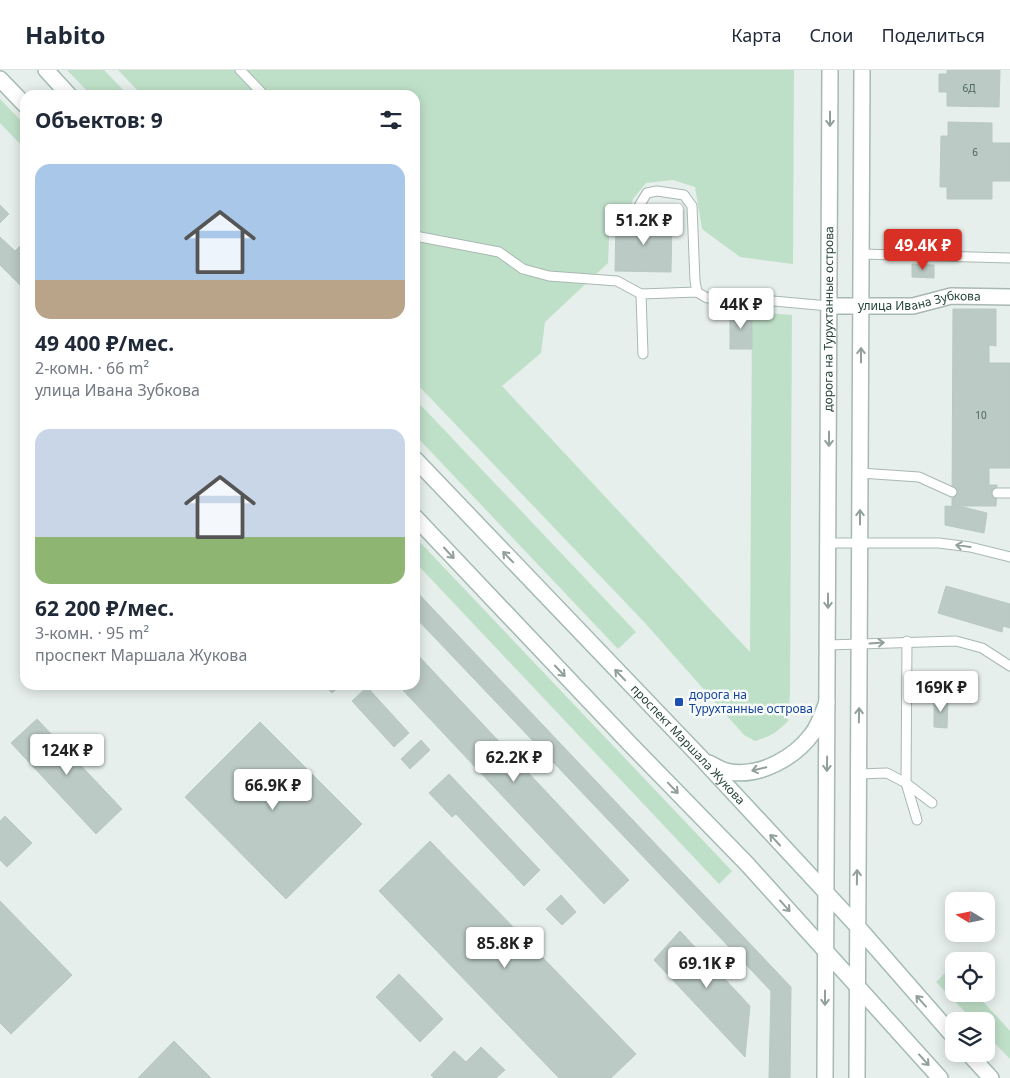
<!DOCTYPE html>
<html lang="ru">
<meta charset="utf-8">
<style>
:root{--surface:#fff;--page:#f2f2f3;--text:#1f2937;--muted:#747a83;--line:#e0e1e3;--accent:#d93025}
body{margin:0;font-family:"Noto Sans",sans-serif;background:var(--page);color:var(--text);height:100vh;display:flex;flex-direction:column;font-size:19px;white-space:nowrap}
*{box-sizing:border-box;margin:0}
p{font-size:16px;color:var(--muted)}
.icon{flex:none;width:28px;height:28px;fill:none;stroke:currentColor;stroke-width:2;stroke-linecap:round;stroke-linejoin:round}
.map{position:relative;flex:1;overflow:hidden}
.drawer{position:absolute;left:20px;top:20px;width:400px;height:600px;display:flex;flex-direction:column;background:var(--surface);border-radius:15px;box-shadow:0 2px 12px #0003}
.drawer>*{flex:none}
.needle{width:32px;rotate:280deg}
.controls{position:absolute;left:945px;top:822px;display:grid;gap:10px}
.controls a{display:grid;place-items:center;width:50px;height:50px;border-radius:10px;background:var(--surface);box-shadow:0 2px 12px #0003;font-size:25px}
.price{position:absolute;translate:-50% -42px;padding:0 11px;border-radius:5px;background:#fff;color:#222;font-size:16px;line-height:32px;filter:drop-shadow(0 1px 2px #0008)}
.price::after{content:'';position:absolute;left:50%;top:30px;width:15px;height:11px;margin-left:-8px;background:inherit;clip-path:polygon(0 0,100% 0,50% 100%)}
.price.current{background:var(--accent);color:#fff}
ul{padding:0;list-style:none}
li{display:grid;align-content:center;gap:10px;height:265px;padding:0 15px}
li span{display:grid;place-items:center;height:155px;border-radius:15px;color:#555}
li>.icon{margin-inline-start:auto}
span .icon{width:90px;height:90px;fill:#fffc;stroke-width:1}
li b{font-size:21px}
h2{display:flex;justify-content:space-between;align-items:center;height:60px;padding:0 15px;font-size:21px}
header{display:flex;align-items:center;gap:30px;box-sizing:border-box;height:70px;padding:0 25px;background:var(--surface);border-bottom:1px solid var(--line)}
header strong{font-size:24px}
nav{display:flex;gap:28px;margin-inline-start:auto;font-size:18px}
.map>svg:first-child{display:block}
</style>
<header>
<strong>Habito</strong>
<nav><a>Карта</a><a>Слои</a><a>Поделиться</a></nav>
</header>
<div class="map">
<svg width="1010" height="1008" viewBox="0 0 1010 1008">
<rect width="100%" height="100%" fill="#e6efeb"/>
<!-- green -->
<g fill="#bfe0c8">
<path d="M67 0H104L128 25H91Z"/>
<path d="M118 0H794L793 194 740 187 702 159 695 117 673 110 646 113 633 129 629 143 610 145 608 193 545 252 541 283 502 316 750 582 752 242 792 245 790 623 788 651C778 662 769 667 755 671L744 665 646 554 415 312V25H142Z"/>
<path d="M0 29 25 55V79L0 53Z"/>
<path d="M415 329 636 562 618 579 415 365Z"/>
<path d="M415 467 732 801 719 814 415 492Z"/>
<path d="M951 897 954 900V924H976L1010 961V989L986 964V951H974L936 912Z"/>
</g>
<!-- building -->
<g fill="#bbcac4" stroke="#b8c9c2">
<path d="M947 0H1000L999 37 947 36V22H939V4H947Z"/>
<path d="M948 52 992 53V73H1010V111H992V129H947V117H940L941 66H948Z"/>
<path d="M0 135 9 144 0 153Z"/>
<path d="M616 150 672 151 671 202 615 201Z"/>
<path d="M0 167 15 181 25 171V220L0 195Z"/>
<path d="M912 194 934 195V208L912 207Z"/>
<path d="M953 239H996V276L989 275V293H1010V398H989V415H997L996 436H952Z"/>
<rect x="730" y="242" width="22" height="37"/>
<path d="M945 436 963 437 987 443 984 463 945 455Z"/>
<path d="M946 516 1010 534V558L1003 556 1002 562 938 543Z"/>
<path d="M415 520 791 917 790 1008H769L771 921 415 547Z"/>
<path d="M415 582 629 810 604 834 398 615H415Z"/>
<path d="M935 603H947V618H934Z"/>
<path d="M324 615H341L332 623Z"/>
<path d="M367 617 409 663 394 677 352 631Z"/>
<path d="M934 629H948L947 658 934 657Z"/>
<path d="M37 649 122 739 96 764 11 673Z"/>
<path d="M260 652 362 754 286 829 185 727Z"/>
<path d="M421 670 430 680 410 699 401 689Z"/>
<path d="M449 704 540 800 524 816 456 744 452 747 429 723Z"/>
<path d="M5 746 32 773 7 797 0 790V751Z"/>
<path d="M430 771 636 984 611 1008H559L379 821Z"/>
<path d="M561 825 576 842 562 855 546 839Z"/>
<path d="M0 831 72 905 11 964 0 953Z"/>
<path d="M680 861 750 936 745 987 654 890Z"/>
<path d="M399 904 443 949 420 972 376 927Z"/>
<path d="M174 971 211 1008H138Z"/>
<path d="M481 977 505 1000 496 1008H434L431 1005 454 981 466 992Z"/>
</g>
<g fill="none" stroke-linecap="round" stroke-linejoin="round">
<defs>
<g id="service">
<path d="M240 0 264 25"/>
<path d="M638 151 639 136 647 123 657 121 684 125 692 136 695 211 697 222"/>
<path d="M415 166 499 182 523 199 549 206 617 211 641 224"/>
<path d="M861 184 1010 188"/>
<path d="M643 284 641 224 697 222 707 228 730 227 829 236"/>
<path d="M860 403 919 407 952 422"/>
<path d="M997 423H1010"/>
<path d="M828 473H939L970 477 1010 487"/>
<path d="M907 571 906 713 917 750"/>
<path d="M828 575 956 571 982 578 1010 596"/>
<path d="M858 704 887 703 906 713 932 733"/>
</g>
<g id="minor">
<path id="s1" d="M829 236H913L951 226 1010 227"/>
</g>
<g id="tertiary">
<path id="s2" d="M825 1008 830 0"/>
<path d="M857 1008 862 0"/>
</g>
<g id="secondary">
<path d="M46 0 69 25"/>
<path d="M0 9 25 35"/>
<path id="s3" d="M415 389 703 690 857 856 954 967"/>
<path d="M415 447 630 674 747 794 940 1008"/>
<path d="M709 693C715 696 723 701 730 702 761 707 795 687 812 664 819 655 823 642 827 632"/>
<path d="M969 984 991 1008"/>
</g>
</defs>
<!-- service casing -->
<use href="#service" stroke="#a8b8b2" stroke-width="11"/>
<!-- minor casing -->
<use href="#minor" stroke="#a8b8b2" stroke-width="18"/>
<!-- tertiary casing -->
<use href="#tertiary" stroke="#a8b8b2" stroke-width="18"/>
<!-- secondary casing -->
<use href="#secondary" stroke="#a4bbb3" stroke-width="18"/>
<!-- service -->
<use href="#service" stroke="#fff" stroke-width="9"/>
<!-- minor -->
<use href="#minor" stroke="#fff" stroke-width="15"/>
<!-- tertiary -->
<use href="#tertiary" stroke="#fff" stroke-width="15"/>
<!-- secondary -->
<use href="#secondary" stroke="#fff" stroke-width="15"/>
</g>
<!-- one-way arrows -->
<defs><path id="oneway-shaft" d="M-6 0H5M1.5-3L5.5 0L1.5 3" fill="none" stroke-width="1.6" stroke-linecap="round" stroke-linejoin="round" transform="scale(1.25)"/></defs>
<g stroke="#92a09c">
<use href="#oneway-shaft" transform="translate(830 49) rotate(90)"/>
<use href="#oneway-shaft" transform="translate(861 285) rotate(-90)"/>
<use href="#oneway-shaft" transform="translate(829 369) rotate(90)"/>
<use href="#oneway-shaft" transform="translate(860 447) rotate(-90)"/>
<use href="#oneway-shaft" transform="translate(963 476) rotate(-172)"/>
<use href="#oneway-shaft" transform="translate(449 483) rotate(47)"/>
<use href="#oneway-shaft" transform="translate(508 487) rotate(-134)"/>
<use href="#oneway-shaft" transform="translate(828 531) rotate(90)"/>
<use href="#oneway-shaft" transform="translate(877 573) rotate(-4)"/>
<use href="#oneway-shaft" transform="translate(560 601) rotate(47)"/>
<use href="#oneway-shaft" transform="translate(620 605) rotate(-134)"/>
<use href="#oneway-shaft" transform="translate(859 645) rotate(-89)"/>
<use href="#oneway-shaft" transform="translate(827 694) rotate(91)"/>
<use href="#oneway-shaft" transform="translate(759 699) rotate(167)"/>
<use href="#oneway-shaft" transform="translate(673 718) rotate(46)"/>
<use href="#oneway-shaft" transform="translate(775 770) rotate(-133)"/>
<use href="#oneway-shaft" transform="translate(857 807) rotate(-89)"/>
<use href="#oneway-shaft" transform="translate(785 836) rotate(48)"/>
<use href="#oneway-shaft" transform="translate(825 928) rotate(90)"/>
<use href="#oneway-shaft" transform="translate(921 931) rotate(-132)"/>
<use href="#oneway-shaft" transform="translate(924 990) rotate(48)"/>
</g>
<!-- markers -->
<rect fill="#1a4fb4" stroke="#f7fbf9" stroke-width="2" x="674" y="627" width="10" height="10" rx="2.5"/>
<g text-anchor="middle" stroke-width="5" stroke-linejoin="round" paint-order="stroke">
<!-- number labels -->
<g font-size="10" fill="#4a645c">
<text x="969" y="22">6Д</text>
<text x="975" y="86">6</text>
<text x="981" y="349">10</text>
</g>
<!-- street labels -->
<g font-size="12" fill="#24423a" stroke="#f7fbf9">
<text dy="4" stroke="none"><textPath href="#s1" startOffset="91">улица Ивана Зубкова</textPath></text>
<text dy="4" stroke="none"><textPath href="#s2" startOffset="759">дорога на Турухтанные острова</textPath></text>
<text dy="4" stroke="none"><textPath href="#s3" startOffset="395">проспект Маршала Жукова</textPath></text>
</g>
<!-- transit labels -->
<g font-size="12" fill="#164399" stroke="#f7fbf9" text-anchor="start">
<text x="689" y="629">дорога на<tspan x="689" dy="14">Турухтанные острова</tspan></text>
</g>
</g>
</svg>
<div class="controls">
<a><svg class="needle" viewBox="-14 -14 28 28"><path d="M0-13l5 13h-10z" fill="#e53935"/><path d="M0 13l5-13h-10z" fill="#747a83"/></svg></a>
<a><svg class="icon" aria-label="locate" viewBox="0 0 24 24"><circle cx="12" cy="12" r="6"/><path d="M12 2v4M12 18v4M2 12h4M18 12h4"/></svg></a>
<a><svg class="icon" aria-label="layers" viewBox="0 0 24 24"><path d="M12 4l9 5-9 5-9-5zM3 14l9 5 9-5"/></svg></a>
</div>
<b class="price" style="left:644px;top:176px">51.2K ₽</b>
<b class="price current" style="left:923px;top:201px">49.4K ₽</b>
<b class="price" style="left:741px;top:260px">44K ₽</b>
<b class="price" style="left:941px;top:643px">169K ₽</b>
<b class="price" style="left:67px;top:706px">124K ₽</b>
<b class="price" style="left:514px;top:713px">62.2K ₽</b>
<b class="price" style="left:273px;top:741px">66.9K ₽</b>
<b class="price" style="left:505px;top:899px">85.8K ₽</b>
<b class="price" style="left:707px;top:919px">69.1K ₽</b>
<section class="drawer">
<h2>Объектов: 9<svg class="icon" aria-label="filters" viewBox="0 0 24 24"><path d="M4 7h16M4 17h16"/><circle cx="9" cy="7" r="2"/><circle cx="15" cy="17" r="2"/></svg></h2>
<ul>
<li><span style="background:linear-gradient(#a9c7e8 75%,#b9a48a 0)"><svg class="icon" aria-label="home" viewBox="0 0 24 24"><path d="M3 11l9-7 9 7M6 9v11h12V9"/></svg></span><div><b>49 400 ₽/мес.</b><p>2-комн. · 66 m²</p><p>улица Ивана Зубкова</p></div></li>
<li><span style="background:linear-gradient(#c9d6e8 70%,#8fb573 0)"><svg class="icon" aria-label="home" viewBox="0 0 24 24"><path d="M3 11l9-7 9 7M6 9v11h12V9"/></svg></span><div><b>62 200 ₽/мес.</b><p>3-комн. · 95 m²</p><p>проспект Маршала Жукова</p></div></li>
</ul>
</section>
</div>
